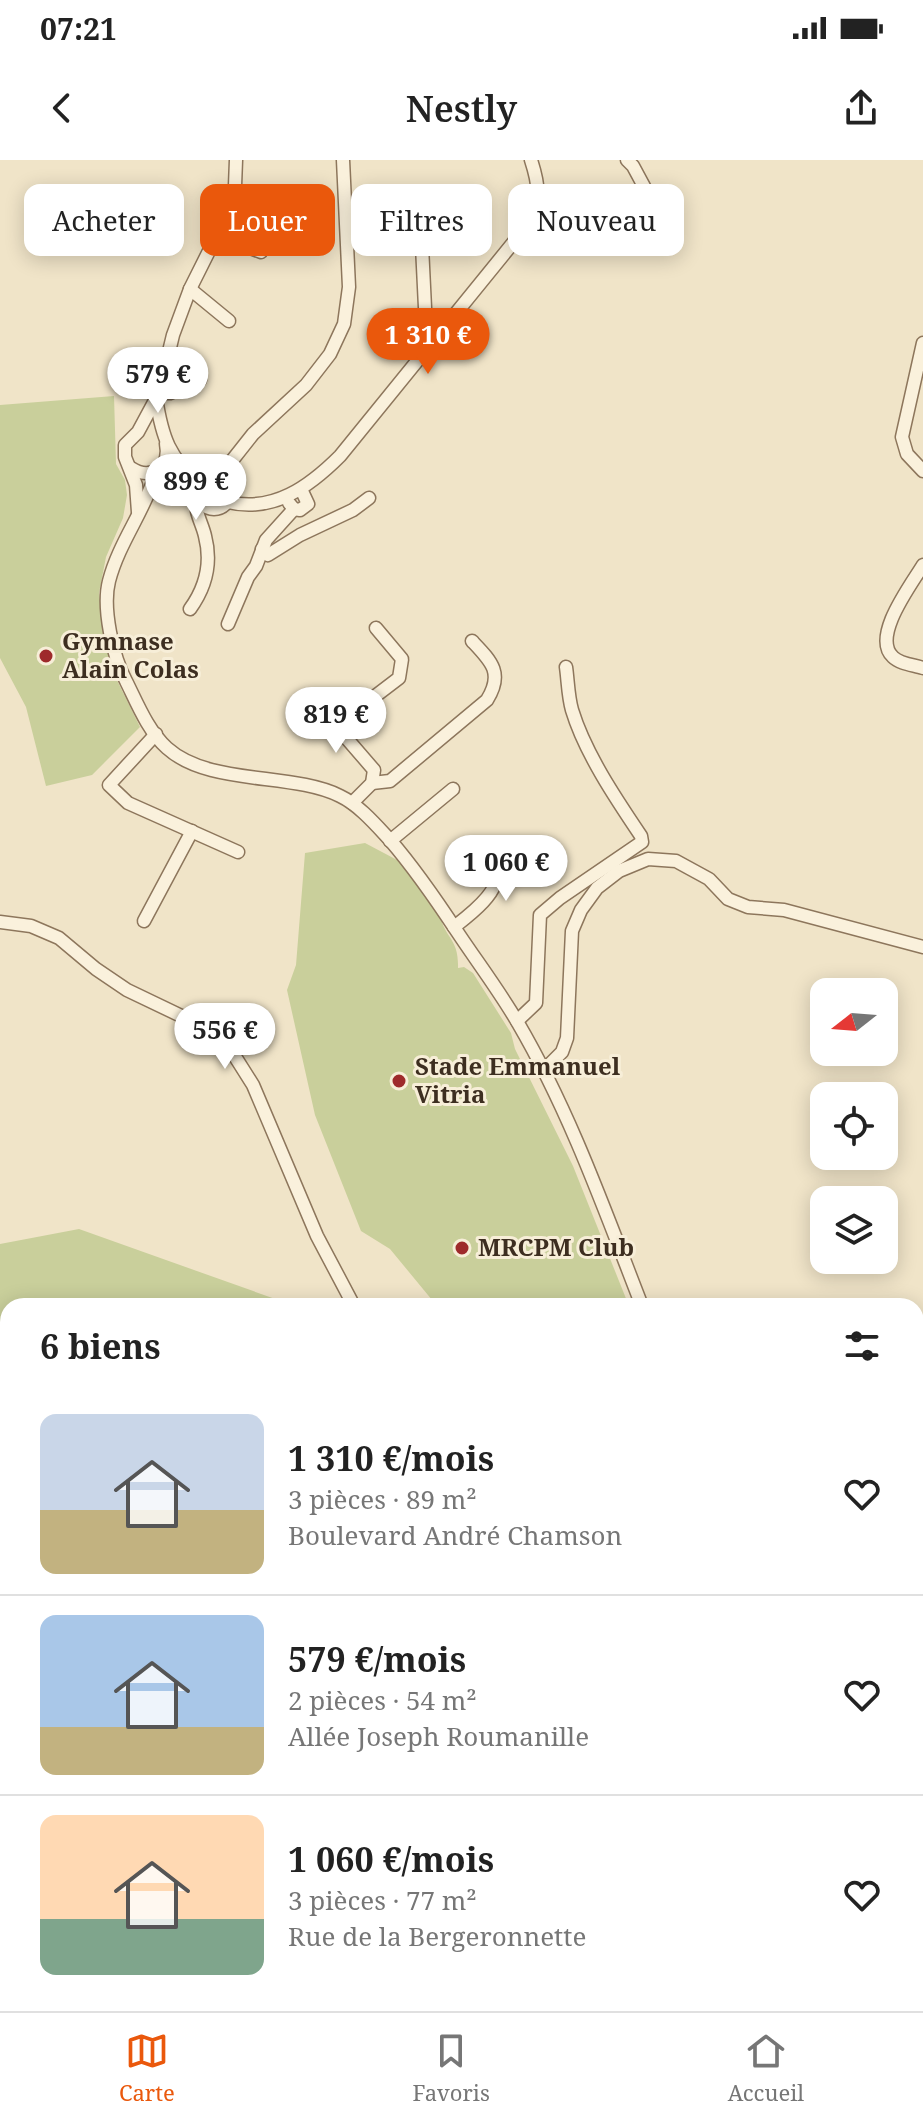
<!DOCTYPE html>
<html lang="fr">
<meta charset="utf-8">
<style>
:root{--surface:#fff;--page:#f2f2f2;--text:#222;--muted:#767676;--line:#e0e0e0;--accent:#ea580c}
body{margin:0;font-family:"Noto Serif",serif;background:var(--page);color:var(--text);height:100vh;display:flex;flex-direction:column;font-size:30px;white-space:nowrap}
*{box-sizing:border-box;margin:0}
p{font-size:26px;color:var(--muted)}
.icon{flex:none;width:44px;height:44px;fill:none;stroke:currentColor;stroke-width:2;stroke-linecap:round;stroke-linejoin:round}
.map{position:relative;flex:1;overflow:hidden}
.drawer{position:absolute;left:0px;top:1138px;width:924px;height:714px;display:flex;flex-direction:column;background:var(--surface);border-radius:24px 24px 0 0;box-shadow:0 4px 20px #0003}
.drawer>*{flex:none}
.banner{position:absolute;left:24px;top:24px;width:876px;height:72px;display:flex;gap:16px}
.needle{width:52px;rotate:253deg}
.controls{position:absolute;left:810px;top:818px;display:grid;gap:16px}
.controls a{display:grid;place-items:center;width:88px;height:88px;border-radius:16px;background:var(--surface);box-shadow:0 4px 20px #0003;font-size:40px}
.price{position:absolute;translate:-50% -68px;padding:0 18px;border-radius:28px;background:#fff;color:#222;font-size:26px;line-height:52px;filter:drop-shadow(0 2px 4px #0008)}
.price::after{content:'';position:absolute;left:50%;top:48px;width:24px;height:18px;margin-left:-12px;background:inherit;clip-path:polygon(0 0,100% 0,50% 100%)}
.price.selected{background:var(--accent);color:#fff}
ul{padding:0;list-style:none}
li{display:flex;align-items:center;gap:24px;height:200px;padding:0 40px}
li+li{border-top:2px solid var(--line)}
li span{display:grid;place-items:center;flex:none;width:224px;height:160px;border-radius:16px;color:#555}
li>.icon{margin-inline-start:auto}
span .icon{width:96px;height:96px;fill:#fffc;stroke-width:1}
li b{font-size:34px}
h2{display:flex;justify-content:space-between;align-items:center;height:96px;padding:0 40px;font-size:34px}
.pill{padding:0 28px;border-radius:16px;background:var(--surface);box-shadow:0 4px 20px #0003;font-size:28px;line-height:72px}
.pill.selected{background:var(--accent);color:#fff}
.status{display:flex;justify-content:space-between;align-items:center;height:56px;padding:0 40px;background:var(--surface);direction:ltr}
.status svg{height:22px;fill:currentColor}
header{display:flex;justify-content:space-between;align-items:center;height:104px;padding:0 40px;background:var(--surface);font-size:36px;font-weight:600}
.dock{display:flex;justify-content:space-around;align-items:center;height:112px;border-top:2px solid var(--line);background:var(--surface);font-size:22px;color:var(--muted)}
.dock a{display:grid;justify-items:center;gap:4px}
.dock .selected{color:var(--accent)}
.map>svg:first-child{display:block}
</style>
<div class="status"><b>07:21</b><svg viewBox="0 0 49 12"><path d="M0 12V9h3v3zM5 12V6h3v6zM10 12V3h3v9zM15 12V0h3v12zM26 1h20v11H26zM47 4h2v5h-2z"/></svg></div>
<header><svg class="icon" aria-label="back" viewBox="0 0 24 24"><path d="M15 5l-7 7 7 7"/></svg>Nestly<svg class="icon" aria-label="share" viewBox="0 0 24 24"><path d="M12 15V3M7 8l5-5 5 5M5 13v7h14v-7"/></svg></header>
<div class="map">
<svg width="923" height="1851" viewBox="0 0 923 1851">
<rect width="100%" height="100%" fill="#f0e4c8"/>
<!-- green -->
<g fill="#c9cf9b">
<path d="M114 236 116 304 125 320 127 335 123 358 106 397 99 433 110 506 140 567 92 615 46 626 26 547 0 498V245Z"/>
<path d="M365 683 399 701 440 755C445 779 459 778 458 808L464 807 473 813 511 873 515 889 573 1006 629 1146H437L390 1089 361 1071 315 955 287 830 296 805 305 693Z"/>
<path d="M79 1069 295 1146H8V1844H916V1533L923 1542V1851H0V1084Z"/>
</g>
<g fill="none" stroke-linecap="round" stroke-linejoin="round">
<defs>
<g id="minor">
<path d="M627 0 633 6 654 45"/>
<path d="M216 75 261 92"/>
<path d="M422 86 427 189"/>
<path d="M190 129 229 161"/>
<path d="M923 183 902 277 907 294 923 311"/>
<path d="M159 233H170L200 220"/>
<path d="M156 238C162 277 169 298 200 324"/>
<path d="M131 308C151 321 171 307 166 284"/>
<path d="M157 310C146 349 119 382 109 421 102 448 113 497 126 521 137 543 148 571 167 588 209 626 292 612 340 636 359 645 376 665 390 680 415 709 437 741 458 773 478 803 500 832 518 863 570 952 605 1051 642 1146"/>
<circle cx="214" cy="333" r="16"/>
<path d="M219 317 253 274 306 225 330 194 344 164 349 127 343 0"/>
<path d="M228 342C273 353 309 327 340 296L517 78C537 43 544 40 531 0"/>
<path d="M289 343 294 349 300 350 308 344 301 329"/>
<path d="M138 352 136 325 125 297V285L138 272 159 233 173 175 190 129 227 55 235 26 236 0"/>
<path d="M262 389 268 395 300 375 353 350 369 338"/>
<path d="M923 405C911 425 871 477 893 497 900 504 914 505 923 508"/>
<path d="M190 449C206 427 212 403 205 376 203 367 199 360 197 351L202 344"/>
<path d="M228 464 248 417 256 406 266 380 294 349"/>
<path d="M298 558 336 566 374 610 372 623 352 643"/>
<path d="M336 566 399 518 402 499 376 468"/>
<path d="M156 574 109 625 128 643 238 692"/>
<path d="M372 623 390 621 487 540C504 513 491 501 472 481"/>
<path d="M390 681 453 629"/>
<path d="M144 761 192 671"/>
<path d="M0 762 31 766 59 778 96 809 127 830 198 864 229 887 253 925 317 1076 354 1146"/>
<path d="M454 767C467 757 502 731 495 713 494 709 490 706 488 703"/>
<path d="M517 861 536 843 540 755 560 738 642 682 641 676C616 639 585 593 572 550 568 536 568 521 566 507"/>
<path d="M543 911 562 892 567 878 572 771 581 750 597 728 619 711 648 699 676 701 709 719 728 739 748 747 784 750 923 787"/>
<path d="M916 1516 923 1524"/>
<path d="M783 1844 786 1851"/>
</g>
</defs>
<!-- minor casing -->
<use href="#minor" stroke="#8d765c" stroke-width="15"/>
<!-- minor -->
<use href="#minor" stroke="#faf1dc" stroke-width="12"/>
</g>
<!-- markers -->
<g fill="#9e2a2b" stroke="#f7eed8" stroke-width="3">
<circle cx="46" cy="496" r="8"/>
<circle cx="399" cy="921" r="8"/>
<circle cx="462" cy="1088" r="8"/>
</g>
<g text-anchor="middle" stroke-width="6" stroke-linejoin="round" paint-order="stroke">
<!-- poi labels -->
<g font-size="24" font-weight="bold" fill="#3d2e20" stroke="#f7eed8" text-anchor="start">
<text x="62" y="490">Gymnase<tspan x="62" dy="28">Alain Colas</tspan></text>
<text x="415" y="915">Stade Emmanuel<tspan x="415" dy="28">Vitria</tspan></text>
<text x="478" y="1096">MRCPM Club</text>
</g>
</g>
</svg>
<div class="controls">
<a><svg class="needle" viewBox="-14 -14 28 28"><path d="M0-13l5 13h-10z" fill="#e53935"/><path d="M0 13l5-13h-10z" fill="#767676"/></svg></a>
<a><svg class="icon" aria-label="locate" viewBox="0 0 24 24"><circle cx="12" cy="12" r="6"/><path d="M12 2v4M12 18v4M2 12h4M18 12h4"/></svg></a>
<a><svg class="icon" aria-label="layers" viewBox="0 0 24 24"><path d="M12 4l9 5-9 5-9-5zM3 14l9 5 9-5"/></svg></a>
</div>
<b class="price selected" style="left:428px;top:216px">1 310 €</b>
<b class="price" style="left:158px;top:255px">579 €</b>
<b class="price" style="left:196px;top:362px">899 €</b>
<b class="price" style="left:336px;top:595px">819 €</b>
<b class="price" style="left:506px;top:743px">1 060 €</b>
<b class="price" style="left:225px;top:911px">556 €</b>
<div class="banner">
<a class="pill">Acheter</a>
<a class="pill selected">Louer</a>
<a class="pill">Filtres</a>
<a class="pill">Nouveau</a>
</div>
<section class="drawer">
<h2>6 biens<svg class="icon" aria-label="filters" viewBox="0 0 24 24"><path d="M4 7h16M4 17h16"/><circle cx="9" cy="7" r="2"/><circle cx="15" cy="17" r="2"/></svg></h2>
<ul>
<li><span style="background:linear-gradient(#c9d6e8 60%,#c2b280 0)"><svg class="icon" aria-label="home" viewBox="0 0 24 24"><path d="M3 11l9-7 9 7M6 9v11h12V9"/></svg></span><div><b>1 310 €/mois</b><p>3 pièces · 89 m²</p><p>Boulevard André Chamson</p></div><svg class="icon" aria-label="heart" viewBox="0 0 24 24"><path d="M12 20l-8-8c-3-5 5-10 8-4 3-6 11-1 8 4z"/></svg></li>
<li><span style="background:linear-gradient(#a9c7e8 70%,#c2b280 0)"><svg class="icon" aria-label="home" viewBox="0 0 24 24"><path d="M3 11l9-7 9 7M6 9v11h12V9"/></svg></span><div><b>579 €/mois</b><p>2 pièces · 54 m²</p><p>Allée Joseph Roumanille</p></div><svg class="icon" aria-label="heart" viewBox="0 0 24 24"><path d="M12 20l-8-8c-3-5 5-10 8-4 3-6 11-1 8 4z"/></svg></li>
<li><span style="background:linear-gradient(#ffd9b3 65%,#7fa58c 0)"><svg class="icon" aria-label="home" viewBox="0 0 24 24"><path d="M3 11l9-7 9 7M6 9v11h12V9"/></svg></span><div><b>1 060 €/mois</b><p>3 pièces · 77 m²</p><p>Rue de la Bergeronnette</p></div><svg class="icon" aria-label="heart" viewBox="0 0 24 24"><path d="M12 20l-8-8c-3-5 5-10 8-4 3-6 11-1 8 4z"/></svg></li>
</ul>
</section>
</div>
<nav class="dock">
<a class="selected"><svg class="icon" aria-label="map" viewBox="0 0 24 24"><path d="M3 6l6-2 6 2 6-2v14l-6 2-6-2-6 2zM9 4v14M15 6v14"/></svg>Carte</a>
<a><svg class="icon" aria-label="saved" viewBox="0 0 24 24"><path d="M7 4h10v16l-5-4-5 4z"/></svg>Favoris</a>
<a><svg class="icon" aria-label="home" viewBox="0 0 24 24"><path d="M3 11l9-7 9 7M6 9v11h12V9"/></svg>Accueil</a>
</nav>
